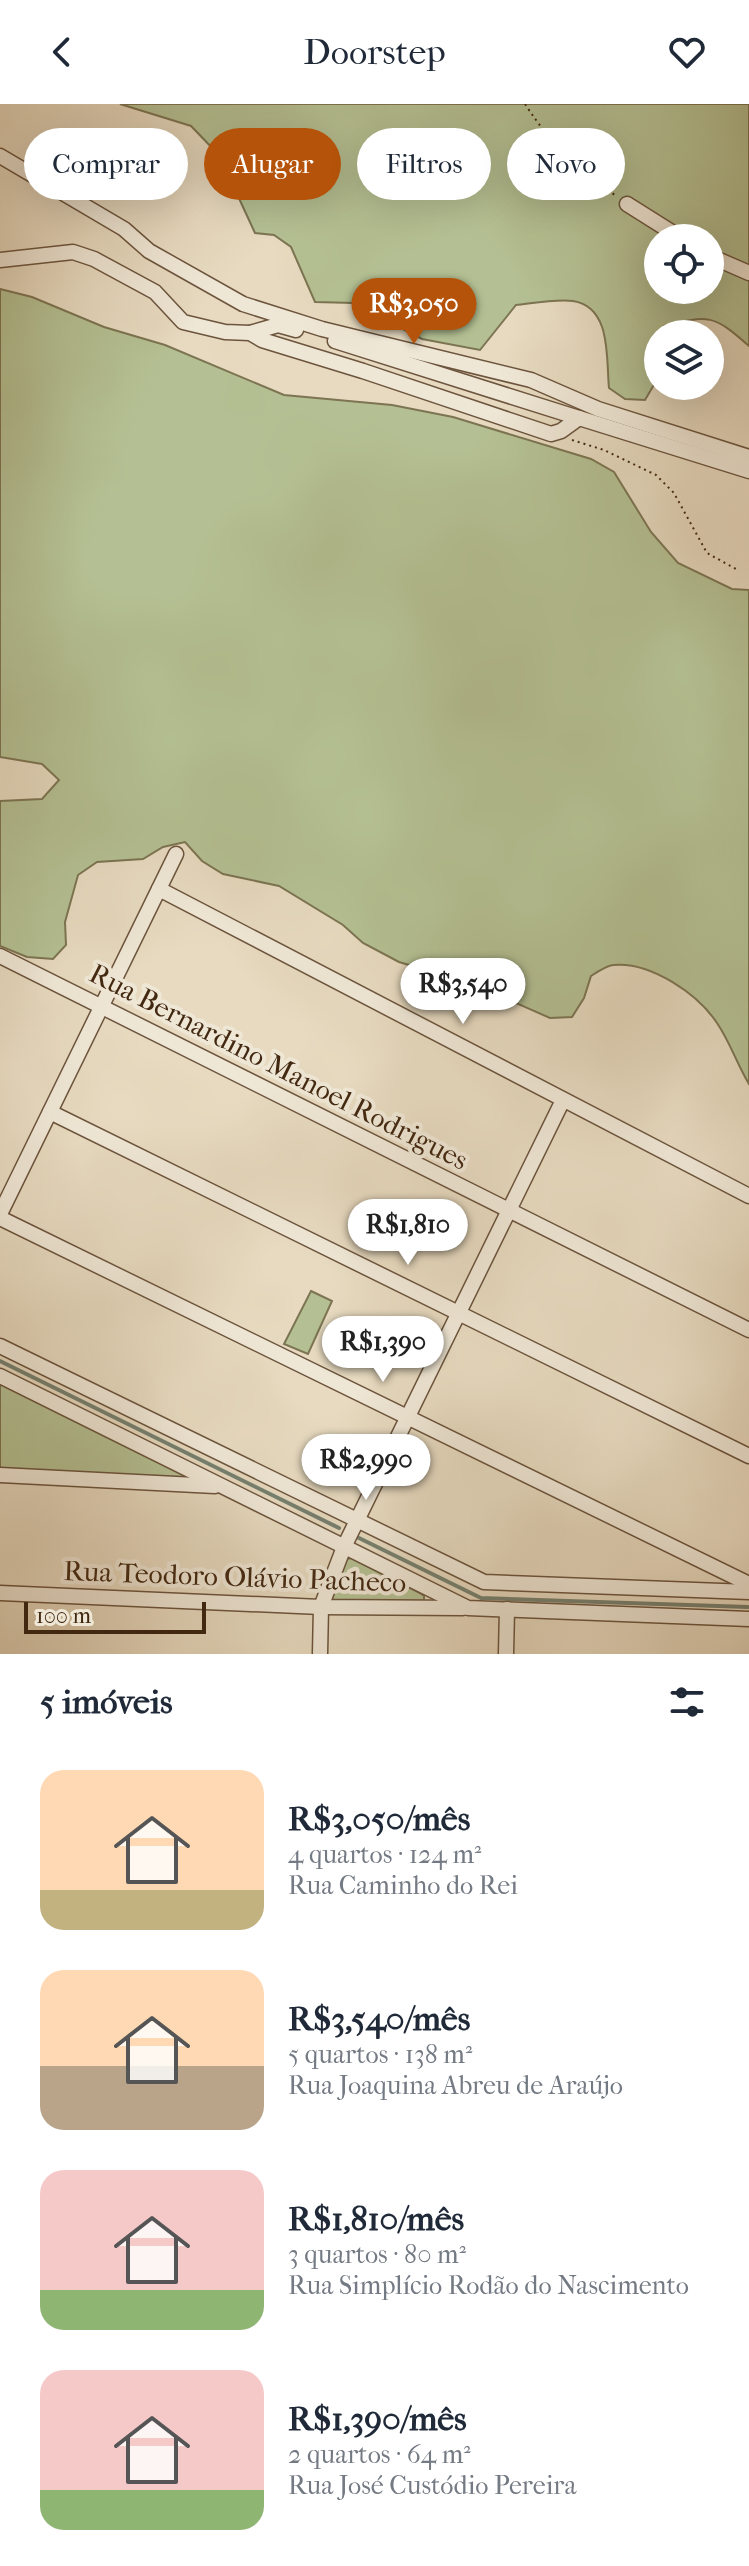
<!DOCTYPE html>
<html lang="pt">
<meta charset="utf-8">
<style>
:root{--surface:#fff;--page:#f6f6f7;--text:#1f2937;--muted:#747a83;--accent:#b45309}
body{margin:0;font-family:"IM FELL French Canon",serif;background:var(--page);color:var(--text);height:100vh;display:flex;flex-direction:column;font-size:30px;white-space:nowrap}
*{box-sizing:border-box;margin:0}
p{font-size:26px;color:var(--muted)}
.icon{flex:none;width:44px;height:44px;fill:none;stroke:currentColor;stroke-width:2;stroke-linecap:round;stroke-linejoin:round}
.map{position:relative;height:1550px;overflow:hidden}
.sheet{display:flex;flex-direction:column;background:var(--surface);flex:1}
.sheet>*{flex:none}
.banner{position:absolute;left:24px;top:24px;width:702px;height:72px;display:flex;gap:16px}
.fabs{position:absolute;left:644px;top:120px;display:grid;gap:16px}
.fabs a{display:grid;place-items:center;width:80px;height:80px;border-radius:50%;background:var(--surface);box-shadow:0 8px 32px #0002;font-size:40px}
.scale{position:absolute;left:24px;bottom:20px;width:182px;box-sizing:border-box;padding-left:8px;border:4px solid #432811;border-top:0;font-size:22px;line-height:28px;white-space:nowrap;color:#432811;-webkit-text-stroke:6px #efe7d6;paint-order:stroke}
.price{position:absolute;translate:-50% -68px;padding:0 18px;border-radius:28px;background:#fff;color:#222;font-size:26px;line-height:52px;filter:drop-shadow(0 2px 4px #0008)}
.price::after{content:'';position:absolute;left:50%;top:48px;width:24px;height:18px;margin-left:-12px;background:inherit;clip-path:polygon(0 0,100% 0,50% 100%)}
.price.current{background:var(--accent);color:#fff}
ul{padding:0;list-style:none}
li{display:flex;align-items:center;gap:24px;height:200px;padding:0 40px}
li span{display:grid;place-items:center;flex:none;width:224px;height:160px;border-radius:24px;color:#555}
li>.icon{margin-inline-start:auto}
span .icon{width:96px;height:96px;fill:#fffc;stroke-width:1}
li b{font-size:34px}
h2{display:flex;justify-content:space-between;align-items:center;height:96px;padding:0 40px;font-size:34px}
.pill{padding:0 28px;border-radius:36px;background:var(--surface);box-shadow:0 8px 32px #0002;font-size:28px;line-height:72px}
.pill.current{background:var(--accent);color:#fff}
header{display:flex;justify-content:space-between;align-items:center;height:104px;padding:0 40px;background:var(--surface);font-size:36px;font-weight:600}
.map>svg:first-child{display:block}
</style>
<header><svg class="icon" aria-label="back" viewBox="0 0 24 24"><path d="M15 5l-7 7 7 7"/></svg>Doorstep<svg class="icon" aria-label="heart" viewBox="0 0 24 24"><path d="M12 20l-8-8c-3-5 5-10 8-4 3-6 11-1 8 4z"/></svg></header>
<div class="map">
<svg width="749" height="1550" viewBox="0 0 749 1550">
<rect width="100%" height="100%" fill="#e7dac0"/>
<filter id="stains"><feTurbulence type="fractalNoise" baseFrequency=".0025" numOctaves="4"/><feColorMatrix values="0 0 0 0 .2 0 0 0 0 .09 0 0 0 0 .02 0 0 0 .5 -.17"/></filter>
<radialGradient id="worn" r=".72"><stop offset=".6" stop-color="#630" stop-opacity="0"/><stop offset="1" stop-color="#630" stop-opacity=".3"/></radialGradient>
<!-- green -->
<g fill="#b4c093" stroke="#7c7452" stroke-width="2" fill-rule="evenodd">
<path d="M120 0H749V242C713 210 709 211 664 222L662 230H658L655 279 645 296 625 295 609 284C606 255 612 203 573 197 556 195 534 199 516 201L480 246 422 235 354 199 315 198 291 143 274 131 255 129 219 51 191 22ZM658 134H710V186H658Z"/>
<path d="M0 185 32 193 104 223 165 241 284 291 392 301 453 313 591 355 614 368 651 428 678 459 732 485 749 486V980C737 960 730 938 717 919 698 890 650 857 613 861 606 862 597 868 591 872L584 894 572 913 550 914 475 881 399 858 363 839 343 821 279 782 223 770 202 757 185 738 163 743 143 755 97 758 78 771 65 818 66 841 53 855 27 853 0 842V697L42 695 59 676 42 660 0 653Z"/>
<path d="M311 1187 332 1197 308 1250 284 1240Z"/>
<path d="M0 1274 220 1382 0 1370Z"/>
<path d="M351 1454 420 1489 424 1492V1497L333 1496 332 1493 347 1455Z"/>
</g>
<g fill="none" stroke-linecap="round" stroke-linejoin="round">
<!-- stream -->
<g stroke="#758070" stroke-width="4">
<path d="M0 1257 339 1424"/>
<path d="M359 1434 481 1494 748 1503"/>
</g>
<defs>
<g id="street">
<path d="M0 52 124 125 149 147 243 200 322 225 531 276 598 305 749 353"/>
<path d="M627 100 681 134"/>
<path d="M710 152 749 169"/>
<path d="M0 156 73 148 94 155 155 188 183 218 225 228 250 229 262 236 363 267 551 330 561 327 579 314 749 367"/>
<path d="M250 229 278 221 296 226"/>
<path d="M335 237 579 314"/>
<path d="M159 785 749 1092"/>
<path d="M0 852 749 1226"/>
<path d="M50 1008 749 1352"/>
<path d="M0 1110 176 750"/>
<path d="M0 1114 749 1480"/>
<path d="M0 1242 484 1478 749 1488"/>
<path d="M0 1272 468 1504 749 1515"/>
<path d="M0 1371 215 1382"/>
<path d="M0 1489 321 1503 463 1504"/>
<path d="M320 1550 321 1503 344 1443 563 996"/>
<path d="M506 1550 507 1505"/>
</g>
</defs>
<!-- street casing -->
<use href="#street" stroke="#6c543d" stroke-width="17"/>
<!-- path -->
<g stroke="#432811" stroke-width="2" stroke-dasharray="2 4" stroke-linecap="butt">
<path d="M525 0C553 43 576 61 616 92"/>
<path d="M572 336 604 346 656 371 674 389 707 449 736 465"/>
</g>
<!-- street -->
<use href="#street" stroke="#efe7d6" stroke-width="14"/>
</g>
<g text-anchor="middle" stroke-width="8" stroke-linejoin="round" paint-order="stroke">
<!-- street labels -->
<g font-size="28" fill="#432811" stroke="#efe7d6">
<text transform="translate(279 962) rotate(27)" y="10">Rua Bernardino Manoel Rodrigues</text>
<text transform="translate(235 1472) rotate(2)" y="10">Rua Teodoro Olávio Pacheco</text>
</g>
</g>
<rect width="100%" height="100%" filter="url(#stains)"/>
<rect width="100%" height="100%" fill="url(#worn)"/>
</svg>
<div class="fabs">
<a><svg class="icon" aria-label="locate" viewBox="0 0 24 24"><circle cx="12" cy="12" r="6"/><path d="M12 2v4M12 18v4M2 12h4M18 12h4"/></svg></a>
<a><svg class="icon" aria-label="layers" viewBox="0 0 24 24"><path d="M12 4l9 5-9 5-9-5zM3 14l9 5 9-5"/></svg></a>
</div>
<div class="scale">100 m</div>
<b class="price current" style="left:414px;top:242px">R$3,050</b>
<b class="price" style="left:463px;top:922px">R$3,540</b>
<b class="price" style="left:408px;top:1163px">R$1,810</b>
<b class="price" style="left:383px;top:1280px">R$1,390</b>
<b class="price" style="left:366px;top:1398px">R$2,990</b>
<div class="banner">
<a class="pill">Comprar</a>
<a class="pill current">Alugar</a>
<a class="pill">Filtros</a>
<a class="pill">Novo</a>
</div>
</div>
<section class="sheet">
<h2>5 imóveis<svg class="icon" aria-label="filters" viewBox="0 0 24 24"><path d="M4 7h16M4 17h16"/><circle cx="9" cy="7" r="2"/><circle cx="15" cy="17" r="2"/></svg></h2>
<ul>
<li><span style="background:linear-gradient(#ffd9b3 75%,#c2b280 0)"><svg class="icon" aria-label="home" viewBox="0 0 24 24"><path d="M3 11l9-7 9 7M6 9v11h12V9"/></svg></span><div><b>R$3,050/mês</b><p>4 quartos · 124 m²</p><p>Rua Caminho do Rei</p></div></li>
<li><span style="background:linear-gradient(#ffd9b3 60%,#b9a48a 0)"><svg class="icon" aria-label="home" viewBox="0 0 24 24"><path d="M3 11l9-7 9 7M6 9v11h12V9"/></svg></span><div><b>R$3,540/mês</b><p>5 quartos · 138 m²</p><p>Rua Joaquina Abreu de Araújo</p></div></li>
<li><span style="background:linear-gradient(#f6c9c9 75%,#8fb573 0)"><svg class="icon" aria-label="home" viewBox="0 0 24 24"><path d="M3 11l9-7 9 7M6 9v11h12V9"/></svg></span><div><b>R$1,810/mês</b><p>3 quartos · 80 m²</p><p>Rua Simplício Rodão do Nascimento</p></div></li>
<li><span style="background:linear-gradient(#f6c9c9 75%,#8fb573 0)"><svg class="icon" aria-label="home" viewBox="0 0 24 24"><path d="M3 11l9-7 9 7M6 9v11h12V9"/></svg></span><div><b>R$1,390/mês</b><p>2 quartos · 64 m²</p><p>Rua José Custódio Pereira</p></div></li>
</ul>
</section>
